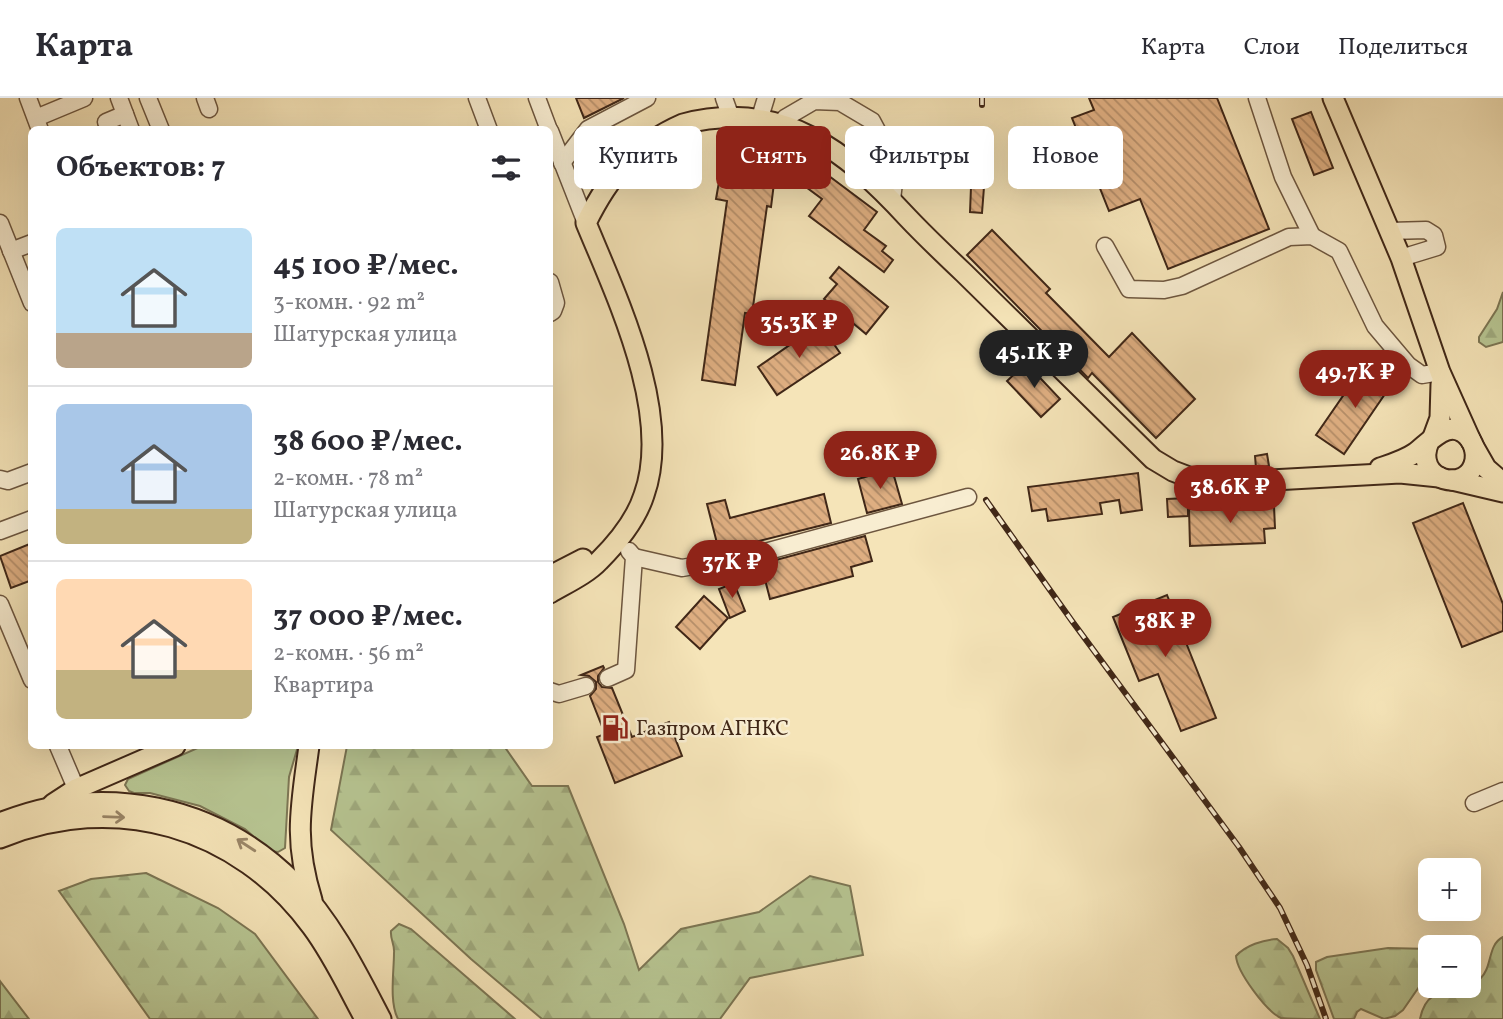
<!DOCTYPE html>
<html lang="ru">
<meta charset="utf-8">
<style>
:root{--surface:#fff;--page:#f7f7f7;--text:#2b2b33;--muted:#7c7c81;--line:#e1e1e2;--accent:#8f2418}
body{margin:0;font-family:Vollkorn,serif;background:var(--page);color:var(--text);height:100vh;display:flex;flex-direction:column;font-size:26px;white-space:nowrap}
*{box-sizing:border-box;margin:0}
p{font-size:23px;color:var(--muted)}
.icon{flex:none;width:38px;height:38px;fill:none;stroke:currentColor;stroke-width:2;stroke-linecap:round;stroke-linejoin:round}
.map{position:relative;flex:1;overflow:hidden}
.panel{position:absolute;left:28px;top:28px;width:525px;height:623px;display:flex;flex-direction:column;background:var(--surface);border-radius:10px;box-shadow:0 7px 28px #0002}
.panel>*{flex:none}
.hud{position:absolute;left:574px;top:28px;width:665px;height:63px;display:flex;gap:14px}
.buttons{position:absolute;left:1418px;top:760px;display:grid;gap:14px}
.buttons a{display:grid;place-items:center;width:63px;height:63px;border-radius:10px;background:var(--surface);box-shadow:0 7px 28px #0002;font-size:35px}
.price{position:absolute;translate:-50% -60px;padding:0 16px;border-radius:24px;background:var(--accent);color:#fff;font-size:23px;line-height:46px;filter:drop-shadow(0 2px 4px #0008)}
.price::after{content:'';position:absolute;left:50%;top:42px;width:21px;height:16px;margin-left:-10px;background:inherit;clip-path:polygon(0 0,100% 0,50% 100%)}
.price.current{background:#222;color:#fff}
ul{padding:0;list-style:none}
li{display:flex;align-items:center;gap:21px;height:175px;padding:0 28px}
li+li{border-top:2px solid var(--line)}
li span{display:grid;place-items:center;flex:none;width:196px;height:140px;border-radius:10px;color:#555}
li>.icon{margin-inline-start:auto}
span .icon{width:84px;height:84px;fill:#fffc;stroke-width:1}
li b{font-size:30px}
h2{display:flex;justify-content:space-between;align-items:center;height:84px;padding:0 28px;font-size:30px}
.chip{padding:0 24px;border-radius:10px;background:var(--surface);box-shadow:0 7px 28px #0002;font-size:24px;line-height:63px}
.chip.current{background:var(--accent);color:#fff}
header{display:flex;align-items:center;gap:42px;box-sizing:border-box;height:98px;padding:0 35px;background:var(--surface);border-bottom:2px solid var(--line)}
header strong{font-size:33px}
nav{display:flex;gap:38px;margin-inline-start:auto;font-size:24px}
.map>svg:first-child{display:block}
</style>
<header>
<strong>Карта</strong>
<nav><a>Карта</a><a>Слои</a><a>Поделиться</a></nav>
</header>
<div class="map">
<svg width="1503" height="921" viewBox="0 0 1503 921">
<defs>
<pattern id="forest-firs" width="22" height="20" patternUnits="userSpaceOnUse" patternTransform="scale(1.75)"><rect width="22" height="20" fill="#b7c592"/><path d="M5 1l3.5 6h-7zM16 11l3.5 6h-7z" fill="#9ea97d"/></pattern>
<pattern id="building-back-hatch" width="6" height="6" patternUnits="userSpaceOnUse" patternTransform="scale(1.75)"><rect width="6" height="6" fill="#deae81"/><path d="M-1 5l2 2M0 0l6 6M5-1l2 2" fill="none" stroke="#b58e69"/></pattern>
</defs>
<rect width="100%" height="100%" fill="#f5e4b8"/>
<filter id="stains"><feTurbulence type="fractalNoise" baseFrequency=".00286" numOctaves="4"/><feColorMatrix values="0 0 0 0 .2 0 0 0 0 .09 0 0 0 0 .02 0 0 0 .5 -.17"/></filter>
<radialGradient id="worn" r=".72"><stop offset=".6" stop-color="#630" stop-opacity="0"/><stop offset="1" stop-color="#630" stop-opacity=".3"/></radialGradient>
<!-- grass -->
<path fill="#b7c592" stroke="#7c7654" stroke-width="2" d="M202 648H298L289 679 285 750 278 754 270 753 245 731 200 708 150 695H134L129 693 125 687 128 681Z"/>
<!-- forest -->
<g fill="url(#forest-firs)" stroke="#7c7654" stroke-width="2">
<path d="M1503 194V244L1486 249 1479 244V239L1497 211Z"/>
<path d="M347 648H504L532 688H568L624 826 639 872 681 831 759 814 810 778 850 788 863 857 750 880 720 921H542L471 861 331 732Z"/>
<path d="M146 775 218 810 255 836 318 921H150L59 793 91 781Z"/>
<path d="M399 826 411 831 515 921H398C389 904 394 874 394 855 395 847 390 841 391 833Z"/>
<path d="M1503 839V921H1420C1428 881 1458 901 1480 881 1493 869 1487 847 1503 839Z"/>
<path d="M1277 841 1288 850 1293 858 1320 921C1309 921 1291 921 1281 920 1266 913 1237 874 1236 858 1246 847 1263 842 1277 841Z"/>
<path d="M1388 850 1430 851V873L1403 912 1395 918 1384 921 1361 911 1357 914 1354 921H1334L1316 872V864L1327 859Z"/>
<path d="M0 883 29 921H0Z"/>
</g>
<!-- building -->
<g fill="url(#building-back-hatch)" stroke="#402717" stroke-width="2">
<path d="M576 0H624L584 20Z"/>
<path d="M1089 0H1217L1269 131 1168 171 1140 101 1109 113 1072 20 1094 12Z"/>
<path d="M1311 14 1333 70 1314 77 1292 21Z"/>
<path d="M793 51 877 114 864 132 886 148 882 153 893 162 884 174 809 118 822 101 779 69Z"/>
<path d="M720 78 774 85 771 109 767 108 752 216 745 215 735 287 702 282 727 103 716 101Z"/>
<path d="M971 89H984L982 115 970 114Z"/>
<path d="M992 132 1050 191 1046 195 1109 259 1132 235 1195 301 1156 340 1092 275 1088 280 967 157Z"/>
<path d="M839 169 888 209 866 236 824 201 837 186 830 180Z"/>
<path d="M820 226 840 255 777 297 758 269Z"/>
<path d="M1388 264 1400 274 1344 356 1316 337 1354 282 1369 293Z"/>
<path d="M1026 265 1060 301 1041 319 1007 283Z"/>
<path d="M1267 356 1269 368 1256 370 1255 358Z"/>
<path d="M892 371 902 406 867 415 858 381Z"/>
<path d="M1138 375 1142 412 1121 415 1119 402 1100 405 1102 416 1048 423 1046 411 1032 413 1028 389Z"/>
<path d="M824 396 831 425 719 453 707 406 725 402 730 420Z"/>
<path d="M1188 400V418L1168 419 1167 401Z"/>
<path d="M1463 405 1503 506V533L1462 549 1413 425Z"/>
<path d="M1274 408 1275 430 1264 431 1265 445 1190 448 1189 411Z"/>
<path d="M865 438 872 463 851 469 853 478 770 501 761 466Z"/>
<path d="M32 445V482L11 490 0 458Z"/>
<path d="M734 485 745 513 730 520 719 491Z"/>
<path d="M1167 497 1216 620 1181 633 1158 576 1139 583 1113 519Z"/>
<path d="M704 498 728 520 700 551 676 529Z"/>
<path d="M603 568 604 570 598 578V584L602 589 612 590 632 639 669 624 682 658 615 685 597 639 605 636 590 598 596 591V584L589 578 581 577Z"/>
</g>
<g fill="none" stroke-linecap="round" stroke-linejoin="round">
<defs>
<g id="minor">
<path d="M28 0 40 32"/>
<path d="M119 0 131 32"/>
<path d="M148 0 161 32"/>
<path d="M205 0 209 11"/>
<path d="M477 0 489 32"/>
<path d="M537 0 549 32"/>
<path d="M724 0 729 14"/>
<path d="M1257 0 1283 79 1312 138"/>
<path d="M762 13 766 0"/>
<path d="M36 20 84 0"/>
<path d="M785 20 814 3 840 4 872 23 888 53 894 84 892 102"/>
<path d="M106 24 125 16"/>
<path d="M550 33 586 125"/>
<path d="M562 65 588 31 647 0"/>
<path d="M0 125 32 205"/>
<path d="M1390 133 1426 132 1434 137 1437 149 1401 160"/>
<path d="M1105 148 1129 191 1164 192 1182 188 1289 139 1312 138 1339 153 1375 228 1408 267 1422 277 1440 274"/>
<path d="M11 153 32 145"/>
<path d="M550 184 556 205 553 213 550 215"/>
<path d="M0 381 8 383 32 374"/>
<path d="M0 433 32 421"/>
<path d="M634 459 682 470 750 458 968 399"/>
<path d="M0 506 32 582"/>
<path d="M608 580 626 572 634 459 629 453"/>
<path d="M550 593 559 596 586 588"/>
<path d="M58 648 81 702"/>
<path d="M1474 705 1503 693"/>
</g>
<g id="major">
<path d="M1333 0 1401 160 1440 274 1471 343"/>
<path d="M1433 339 1440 320 1441 286"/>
<path d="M1474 349 1486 370 1503 385"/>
<path d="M1380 370C1392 366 1405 362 1415 355 1431 343 1451 317 1470 341 1474 347 1476 355 1475 362 1469 397 1412 383 1429 344"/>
<path d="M1452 382 1503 394"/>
<path d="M550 478 583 461"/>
<path d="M550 495C565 486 587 476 599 463 617 445 636 422 644 397 673 316 617 200 586 125 609 78 635 47 683 26 782 0 846 53 908 120 926 139 945 157 964 175 1027 237 1090 299 1153 361L1173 373 1194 381 1236 384 1400 375 1439 379"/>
<path d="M309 648C301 708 293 741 312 802"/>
<path d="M53 706 76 691 175 648"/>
<path d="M0 725C103 683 217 707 295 786 332 824 357 875 381 921"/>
<path d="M0 740C115 693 238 728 312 829 333 857 348 890 365 921"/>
</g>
</defs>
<!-- minor casing -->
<use href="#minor" stroke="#6d563f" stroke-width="19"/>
<!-- major casing -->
<use href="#major" stroke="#402717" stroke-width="23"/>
<!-- minor -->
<use href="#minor" stroke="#f8edd1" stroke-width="16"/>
<!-- major -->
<use href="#major" stroke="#f5e4b8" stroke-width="19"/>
<defs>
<g id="rail">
<path d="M982 0V7"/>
<path d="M986 402 1072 523 1239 749 1280 810 1307 867 1326 921"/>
</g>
</defs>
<!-- rail casing -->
<use href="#rail" stroke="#402717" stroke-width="6"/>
<!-- rail -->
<use href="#rail" stroke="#f8edd1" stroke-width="3.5" stroke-dasharray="10" stroke-linecap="butt"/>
</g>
<!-- one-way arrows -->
<defs><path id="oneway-shaft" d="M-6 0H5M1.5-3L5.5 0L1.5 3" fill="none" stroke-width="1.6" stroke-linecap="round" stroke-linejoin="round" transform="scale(1.75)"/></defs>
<g stroke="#9a8668">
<use href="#oneway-shaft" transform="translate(114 719) rotate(2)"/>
<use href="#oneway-shaft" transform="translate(246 747) rotate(-147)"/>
</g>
<!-- icons -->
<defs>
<symbol id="fuel-bare" viewBox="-9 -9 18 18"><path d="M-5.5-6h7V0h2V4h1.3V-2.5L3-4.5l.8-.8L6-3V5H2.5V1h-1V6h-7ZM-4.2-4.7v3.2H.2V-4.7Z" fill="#8f2418" stroke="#f8edd1" stroke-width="2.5" paint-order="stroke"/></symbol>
</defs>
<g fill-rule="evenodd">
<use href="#fuel-bare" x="596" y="611" width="38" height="38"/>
</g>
<g text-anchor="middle" stroke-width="5" stroke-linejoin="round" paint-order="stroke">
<!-- poi labels -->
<g font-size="21" fill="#402717" stroke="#f8edd1" text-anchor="start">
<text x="636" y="637">Газпром АГНКС</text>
</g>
</g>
<rect width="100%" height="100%" filter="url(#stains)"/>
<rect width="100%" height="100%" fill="url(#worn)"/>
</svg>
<div class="buttons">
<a>+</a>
<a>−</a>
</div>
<b class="price" style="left:799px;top:262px">35.3K ₽</b>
<b class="price current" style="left:1034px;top:292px">45.1K ₽</b>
<b class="price" style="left:1355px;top:312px">49.7K ₽</b>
<b class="price" style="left:880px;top:393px">26.8K ₽</b>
<b class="price" style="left:1230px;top:427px">38.6K ₽</b>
<b class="price" style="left:732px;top:502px">37K ₽</b>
<b class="price" style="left:1165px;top:561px">38K ₽</b>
<div class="hud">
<a class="chip">Купить</a>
<a class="chip current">Снять</a>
<a class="chip">Фильтры</a>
<a class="chip">Новое</a>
</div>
<section class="panel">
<h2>Объектов: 7<svg class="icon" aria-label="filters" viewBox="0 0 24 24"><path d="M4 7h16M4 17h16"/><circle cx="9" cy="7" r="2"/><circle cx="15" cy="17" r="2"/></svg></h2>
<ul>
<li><span style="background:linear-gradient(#bfe0f5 75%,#b9a48a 0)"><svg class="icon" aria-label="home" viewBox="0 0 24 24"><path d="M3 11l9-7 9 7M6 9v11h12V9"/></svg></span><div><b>45 100 ₽/мес.</b><p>3-комн. · 92 m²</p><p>Шатурская улица</p></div></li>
<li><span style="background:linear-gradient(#a9c7e8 75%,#c2b280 0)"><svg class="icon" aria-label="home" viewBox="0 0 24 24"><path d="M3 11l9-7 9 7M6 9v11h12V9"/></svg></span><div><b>38 600 ₽/мес.</b><p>2-комн. · 78 m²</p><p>Шатурская улица</p></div></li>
<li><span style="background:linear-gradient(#ffd9b3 65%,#c2b280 0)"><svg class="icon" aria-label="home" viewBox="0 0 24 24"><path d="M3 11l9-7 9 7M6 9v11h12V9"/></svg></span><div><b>37 000 ₽/мес.</b><p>2-комн. · 56 m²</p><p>Квартира</p></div></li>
</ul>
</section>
</div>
